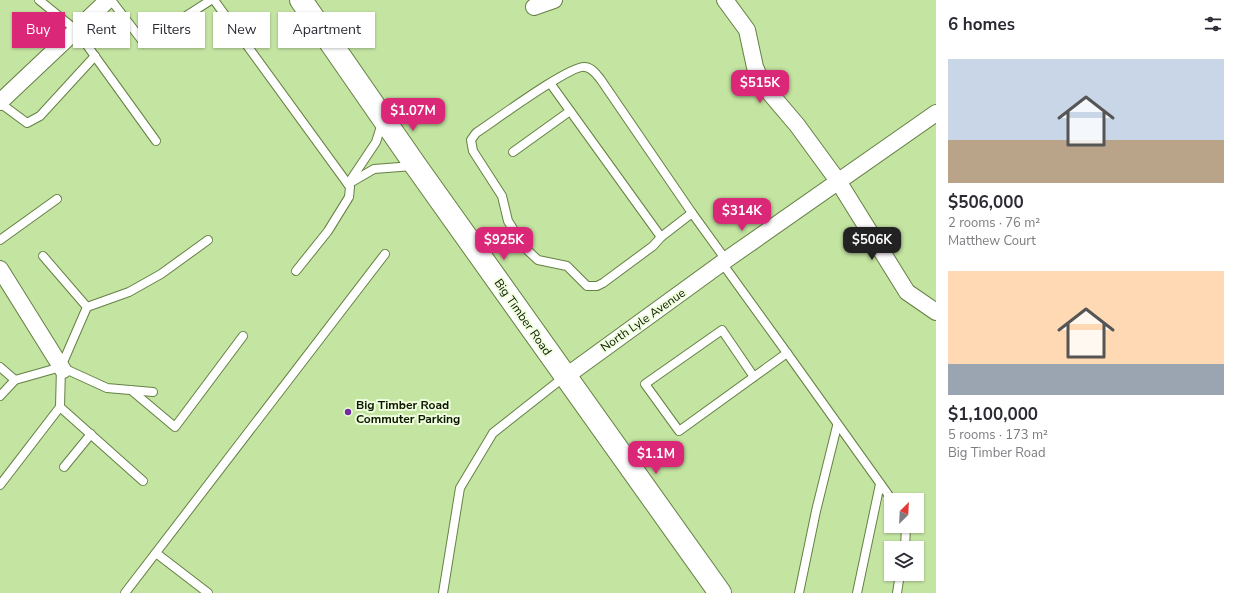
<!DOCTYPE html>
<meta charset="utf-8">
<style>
:root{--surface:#fff;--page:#f2f2f3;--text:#2b2b33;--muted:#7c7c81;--accent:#db2777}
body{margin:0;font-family:"Nunito Sans",sans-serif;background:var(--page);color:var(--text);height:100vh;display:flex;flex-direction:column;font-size:15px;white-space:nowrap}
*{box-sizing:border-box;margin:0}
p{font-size:13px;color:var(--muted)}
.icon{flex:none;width:22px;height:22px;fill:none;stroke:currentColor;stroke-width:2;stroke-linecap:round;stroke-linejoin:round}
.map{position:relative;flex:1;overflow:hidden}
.side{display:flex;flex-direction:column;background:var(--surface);width:300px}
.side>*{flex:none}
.top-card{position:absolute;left:12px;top:12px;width:380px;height:36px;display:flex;gap:8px}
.needle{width:26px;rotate:24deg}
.buttons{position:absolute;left:884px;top:493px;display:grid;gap:8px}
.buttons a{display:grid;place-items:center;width:40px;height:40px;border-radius:0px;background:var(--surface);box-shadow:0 1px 3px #0004;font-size:20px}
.price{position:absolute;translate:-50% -34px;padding:0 9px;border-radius:8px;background:var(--accent);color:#fff;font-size:13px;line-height:26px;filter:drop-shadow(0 1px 2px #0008)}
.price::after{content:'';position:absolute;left:50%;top:24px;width:12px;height:9px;margin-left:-6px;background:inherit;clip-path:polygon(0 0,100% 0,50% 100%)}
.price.selected{background:#222;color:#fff}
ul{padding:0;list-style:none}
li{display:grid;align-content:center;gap:8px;height:212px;padding:0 12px}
li span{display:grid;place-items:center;height:124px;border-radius:0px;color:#555}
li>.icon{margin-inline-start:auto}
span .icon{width:72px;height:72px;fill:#fffc;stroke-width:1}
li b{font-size:17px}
h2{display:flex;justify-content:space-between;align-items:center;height:48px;padding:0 12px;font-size:17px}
.tag{padding:0 14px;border-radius:0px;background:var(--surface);box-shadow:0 1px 3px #0004;font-size:14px;line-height:36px}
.tag.selected{background:var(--accent);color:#fff}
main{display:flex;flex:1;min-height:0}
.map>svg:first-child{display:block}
</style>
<main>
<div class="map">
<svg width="936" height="593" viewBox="0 0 936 593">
<rect width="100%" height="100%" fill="#c4e4a2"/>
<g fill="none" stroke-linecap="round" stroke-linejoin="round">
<defs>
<g id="service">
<path d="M39 0 76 30 156 141"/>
<path d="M111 0 144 43 211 0"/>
<path d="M214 0 350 187 349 197 328 231 296 271"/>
<path d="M550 83 661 237 653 246 603 283 597 286H587L567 266 538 260 525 248 508 221 502 196 473 151 471 140 476 133C493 122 571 64 585 67 593 68 597 75 601 80L692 213 726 260"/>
<path d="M0 103 27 123 40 116 95 56"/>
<path d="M513 152 570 111"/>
<path d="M350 183 374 169 413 166"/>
<path d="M348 184 376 142 382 123"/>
<path d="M661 237 692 213"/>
<path d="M0 240 57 199"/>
<path d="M722 263 787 353 679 431 645 384 722 330 754 377"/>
<path d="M87 307 129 292 161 274 208 240"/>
<path d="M787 353 892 500"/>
<path d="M0 367 15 380 0 396"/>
<path d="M15 380 61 367 107 388 153 392"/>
<path d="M131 390 175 427 243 336"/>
<path d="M60 407 143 481"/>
<path d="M64 467 91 434"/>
<path d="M0 485 60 407 61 367 87 307 43 256"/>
<path d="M905 548 906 526"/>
<path d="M156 553 208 593"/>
<path d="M125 593 385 254"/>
<path d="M443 593 460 488 493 433 564 377"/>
<path d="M799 593 816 511 837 426"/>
<path d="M857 593 880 484"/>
<path d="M897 593 900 574"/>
</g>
<g id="minor">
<path d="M725 0 747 30 755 67 763 85 797 125 838 181 907 292 936 312"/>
<path d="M534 7 554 0"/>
<path d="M0 102 108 0"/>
<path d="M0 269 63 370"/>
<path d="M565 377 726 260 936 113"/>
</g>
<path id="secondary" d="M301 0 416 166 720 593"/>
</defs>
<!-- service casing -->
<use href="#service" stroke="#658043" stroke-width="10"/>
<!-- minor casing -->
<use href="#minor" stroke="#658043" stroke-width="18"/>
<!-- secondary casing -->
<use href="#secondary" stroke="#658043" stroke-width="24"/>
<!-- service -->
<use href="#service" stroke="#fff" stroke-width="8"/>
<!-- minor -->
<use href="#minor" stroke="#fff" stroke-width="16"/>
<!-- secondary -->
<use href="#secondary" stroke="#fff" stroke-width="22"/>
</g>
<!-- markers -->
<circle fill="#732ca0" stroke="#efffde" stroke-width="1.5" cx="348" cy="412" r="4"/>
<g text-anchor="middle" stroke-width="4" stroke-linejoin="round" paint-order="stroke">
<!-- street labels -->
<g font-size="12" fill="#0e1801" stroke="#efffde">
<text transform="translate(523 317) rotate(55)" y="4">Big Timber Road</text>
<text transform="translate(643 320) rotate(-35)" y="4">North Lyle Avenue</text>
</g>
<!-- poi labels -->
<g font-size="12" font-weight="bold" fill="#0e1801" stroke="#efffde" text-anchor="start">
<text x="356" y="409">Big Timber Road<tspan x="356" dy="14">Commuter Parking</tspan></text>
</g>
</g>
</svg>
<div class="buttons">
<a><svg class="needle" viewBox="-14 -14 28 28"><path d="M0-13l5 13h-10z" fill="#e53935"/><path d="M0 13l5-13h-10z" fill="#7c7c81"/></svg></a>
<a><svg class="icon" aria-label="layers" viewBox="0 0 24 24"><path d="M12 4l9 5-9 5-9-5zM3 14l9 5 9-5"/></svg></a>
</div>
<b class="price" style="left:760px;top:104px">$515K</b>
<b class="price" style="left:413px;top:132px">$1.07M</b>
<b class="price" style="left:742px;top:232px">$314K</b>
<b class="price" style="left:504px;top:261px">$925K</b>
<b class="price selected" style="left:872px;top:261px">$506K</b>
<b class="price" style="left:656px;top:475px">$1.1M</b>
<div class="top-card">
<a class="tag selected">Buy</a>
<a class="tag">Rent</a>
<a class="tag">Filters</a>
<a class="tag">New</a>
<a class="tag">Apartment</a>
</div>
</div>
<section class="side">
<h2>6 homes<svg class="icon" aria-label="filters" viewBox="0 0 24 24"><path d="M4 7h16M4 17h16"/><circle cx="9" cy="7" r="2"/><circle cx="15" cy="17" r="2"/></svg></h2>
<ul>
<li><span style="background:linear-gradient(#c9d6e8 65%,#b9a48a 0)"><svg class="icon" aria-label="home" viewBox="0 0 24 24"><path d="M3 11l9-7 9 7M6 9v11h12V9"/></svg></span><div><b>$506,000</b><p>2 rooms · 76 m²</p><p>Matthew Court</p></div></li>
<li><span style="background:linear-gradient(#ffd9b3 75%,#9aa5b1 0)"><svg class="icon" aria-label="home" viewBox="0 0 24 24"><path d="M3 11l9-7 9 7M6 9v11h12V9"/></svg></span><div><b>$1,100,000</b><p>5 rooms · 173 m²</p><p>Big Timber Road</p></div></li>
</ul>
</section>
</main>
